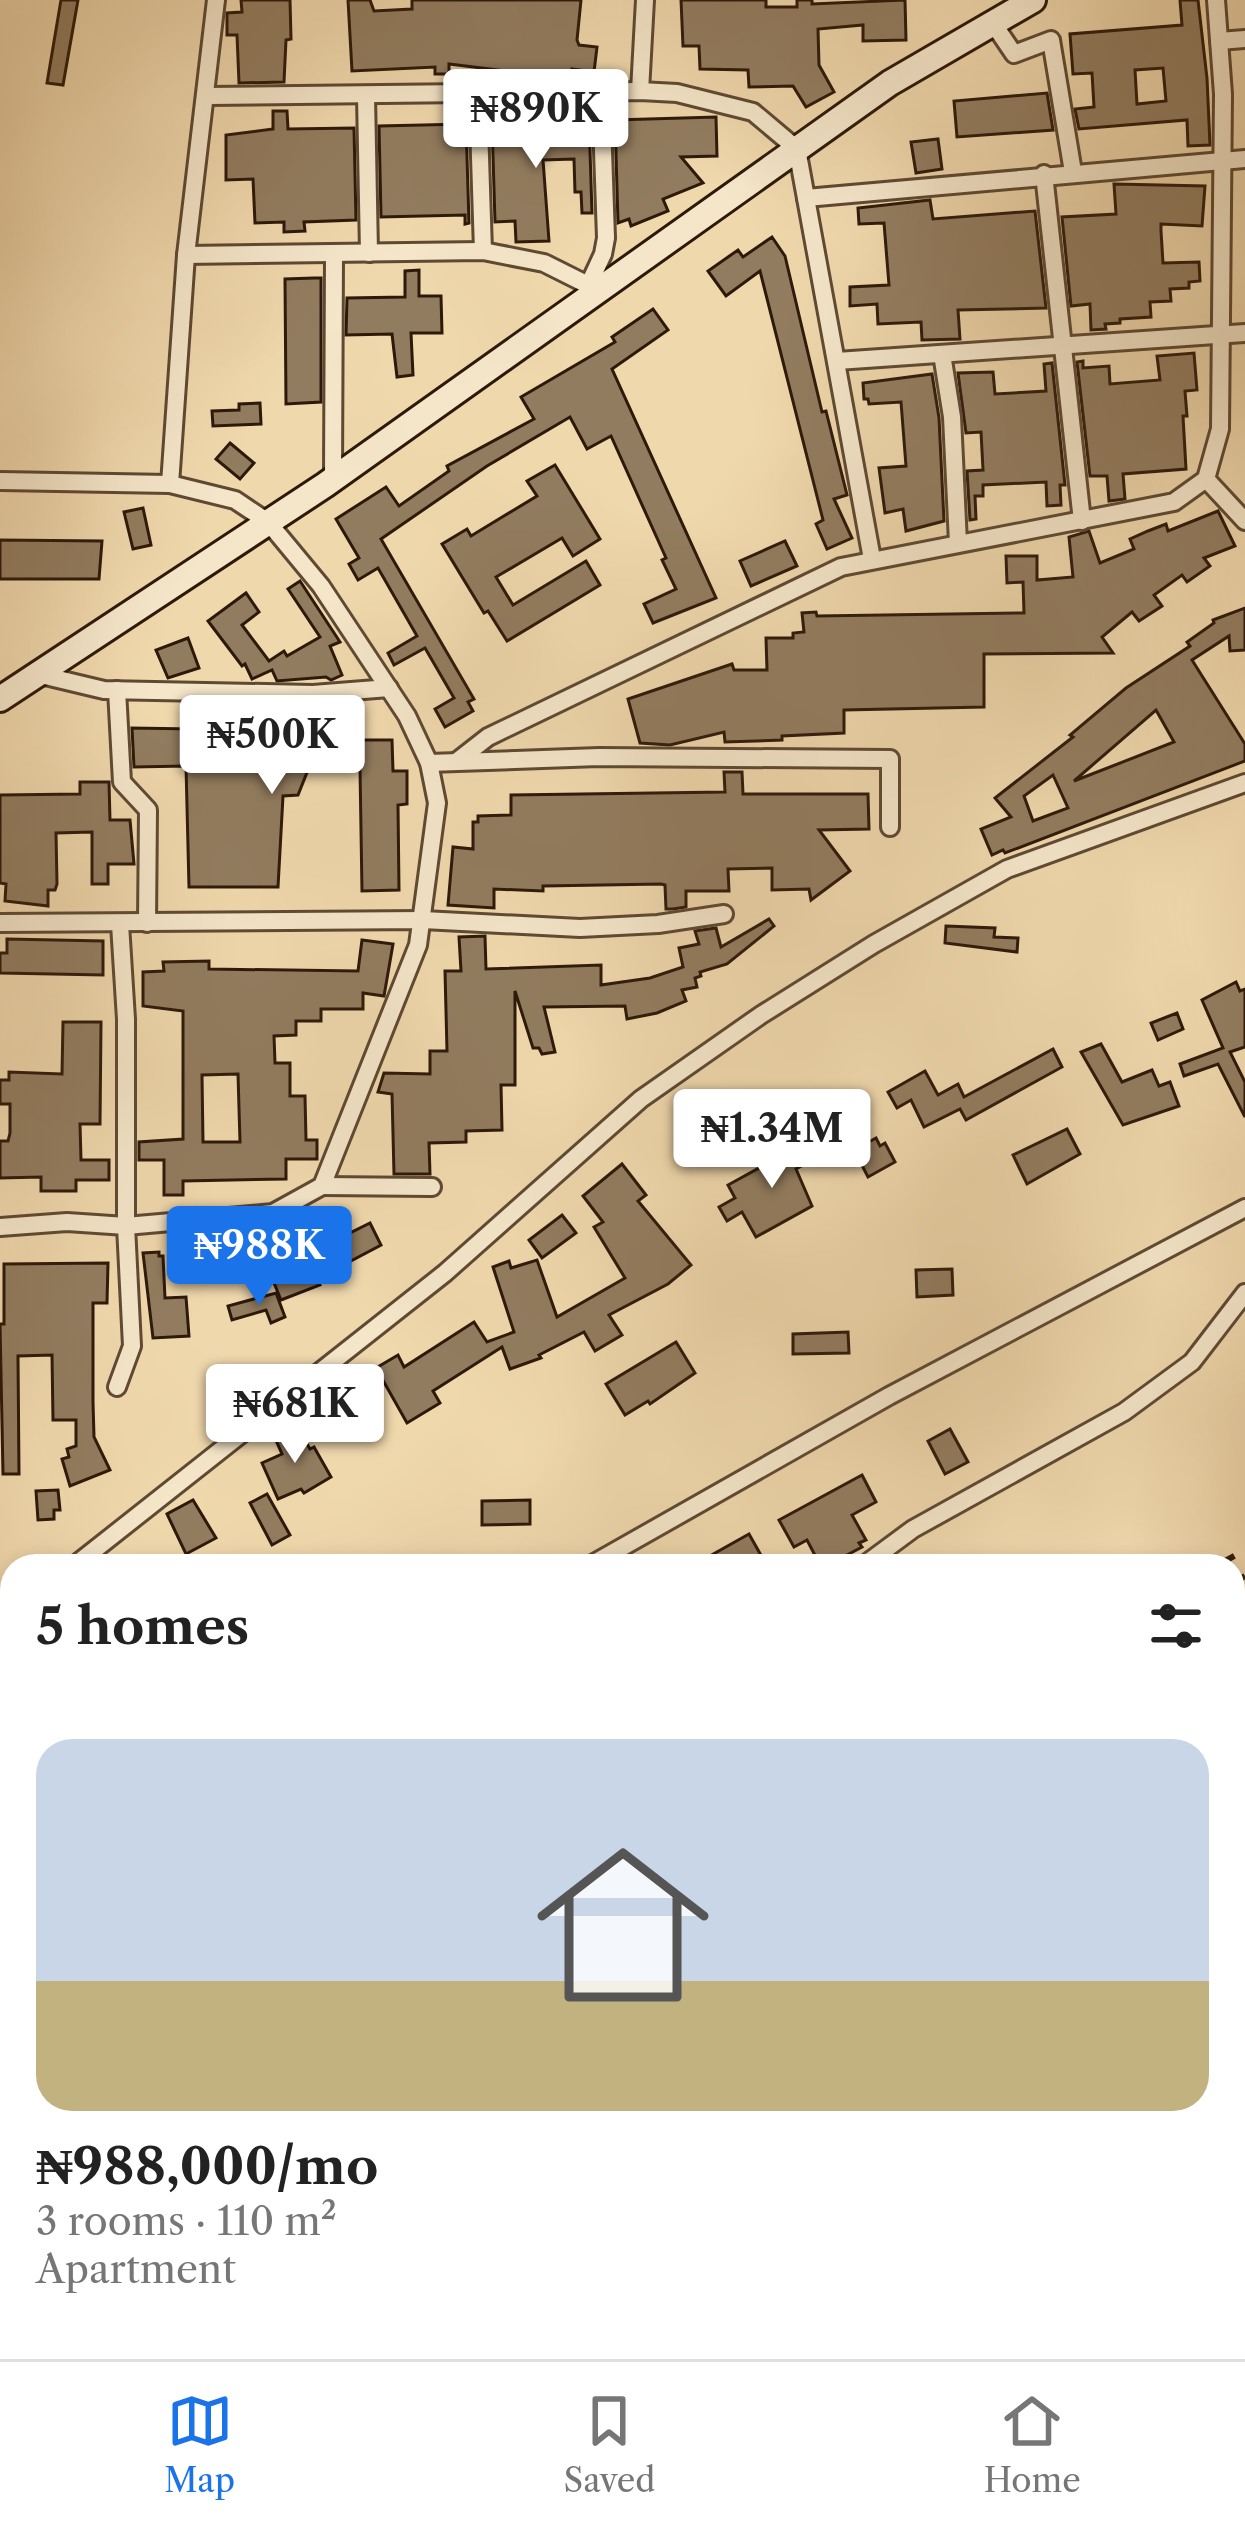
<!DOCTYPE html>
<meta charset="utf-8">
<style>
:root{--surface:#fff;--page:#f6f6f6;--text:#222;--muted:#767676;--line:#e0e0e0;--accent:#1a73e8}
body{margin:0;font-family:"Libre Caslon Text",serif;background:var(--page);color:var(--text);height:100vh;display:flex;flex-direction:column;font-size:45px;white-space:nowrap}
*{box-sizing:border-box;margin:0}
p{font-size:39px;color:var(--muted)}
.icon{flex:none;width:66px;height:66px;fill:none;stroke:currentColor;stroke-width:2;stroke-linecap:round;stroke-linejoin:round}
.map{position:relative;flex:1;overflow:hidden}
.side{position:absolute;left:0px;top:1554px;width:1245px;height:807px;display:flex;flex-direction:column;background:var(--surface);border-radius:36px 36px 0 0;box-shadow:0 6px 18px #0003}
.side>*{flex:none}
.price{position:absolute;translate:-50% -102px;padding:0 27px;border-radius:12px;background:#fff;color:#222;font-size:39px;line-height:78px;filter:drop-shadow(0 3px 6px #0008)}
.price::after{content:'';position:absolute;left:50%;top:72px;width:36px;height:27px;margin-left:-18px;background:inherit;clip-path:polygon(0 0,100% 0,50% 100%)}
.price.on{background:var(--accent);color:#fff}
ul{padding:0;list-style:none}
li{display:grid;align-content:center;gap:24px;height:636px;padding:0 36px}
li span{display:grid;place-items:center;height:372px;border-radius:36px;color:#555}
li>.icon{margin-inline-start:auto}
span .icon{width:216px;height:216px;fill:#fffc;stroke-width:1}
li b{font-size:51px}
h2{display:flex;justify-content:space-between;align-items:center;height:144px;padding:0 36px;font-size:51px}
.dock{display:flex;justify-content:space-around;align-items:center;height:168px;border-top:3px solid var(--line);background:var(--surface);font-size:33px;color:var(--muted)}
.dock a{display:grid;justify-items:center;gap:6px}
.dock .on{color:var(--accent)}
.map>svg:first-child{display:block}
</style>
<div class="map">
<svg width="1245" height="2359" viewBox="0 0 1245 2359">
<rect width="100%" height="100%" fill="#f0d8ad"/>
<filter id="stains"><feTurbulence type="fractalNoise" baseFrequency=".00167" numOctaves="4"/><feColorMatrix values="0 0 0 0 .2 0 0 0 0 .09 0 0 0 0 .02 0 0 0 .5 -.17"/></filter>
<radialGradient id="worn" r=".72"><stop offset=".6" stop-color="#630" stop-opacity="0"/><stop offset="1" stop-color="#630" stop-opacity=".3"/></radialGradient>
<!-- building -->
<g fill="#927c5f" stroke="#2d190a" stroke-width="3" fill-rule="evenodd">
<path d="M61 0H78L63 85 47 83Z"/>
<path d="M241 0H290L291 39 286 40 284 82 239 83 237 35H227V13L242 12Z"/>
<path d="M348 0H370L374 11 412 9V0H581L577 40 579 45 597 47 594 72 572 69 571 79 449 64V74H435V67L352 71Z"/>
<path d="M681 0H766V7H797V0H812V4L905 0 906 40 863 41V25L818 29 819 65 834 92 806 107 793 86 749 87 748 70 700 69 699 46H683Z"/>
<path d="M1180 0H1198L1207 78 1210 145 1188 146 1187 120 1079 129 1075 109 1094 107 1092 73 1073 74 1070 34 1182 25ZM1163 68 1166 101 1137 104 1135 70Z"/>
<path d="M1047 93 1053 130 957 137 954 101Z"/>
<path d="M273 111H287L288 129 354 128 356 220 304 222 305 231 284 232V222L255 223 253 179 226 180V135L273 129Z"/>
<path d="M716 117 717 156 681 157 703 183 663 199 668 211 631 226 629 219 618 223 615 120Z"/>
<path d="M589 120 592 213H582L581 192H575L574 159 543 160 549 241 516 242 515 221 495 222 492 123Z"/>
<path d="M466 124 469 223 465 224V215L381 217 379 126Z"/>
<path d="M938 139 942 169 916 173 911 142Z"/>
<path d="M1114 184 1205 186 1202 226 1161 224V231L1163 263 1199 262 1200 281 1189 282V288L1170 289 1171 301 1150 302 1151 317 1120 319V323L1105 324 1106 329 1091 330 1090 304 1071 306 1062 217 1116 214Z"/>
<path d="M930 200 933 219 1035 211 1046 308 958 310 960 339 922 340 921 322 878 324 877 304 850 306V287L889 285 884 223 859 224 858 208Z"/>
<path d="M772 237 785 256 822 412 826 411 847 495 834 499 852 538 827 549 816 524 823 520 760 271 726 296 708 271 738 250 743 257Z"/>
<path d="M419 270V296H441L442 333H411L413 375 397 377 392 334 346 335 347 298 405 297V271Z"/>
<path d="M314 278H321V402L286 404 285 279Z"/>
<path d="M653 309 668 330 612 369 716 598 653 623 644 604 676 589 662 560 666 558 611 436 587 449 570 417 487 466 381 539 474 699 468 702 473 711 445 727 435 709 454 698 425 648 394 665 388 653 417 636 378 568 358 580 349 564 359 558 336 519 386 487 399 506 449 471 447 466 534 419 521 397 615 342 612 337Z"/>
<path d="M1194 353 1197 390 1185 391 1187 416H1183L1186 469 1123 474 1125 499 1109 501 1107 476H1090L1077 362 1083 361V368L1109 366 1110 384 1160 380 1157 356Z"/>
<path d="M1052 363 1065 485H1060L1061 505 1047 506 1046 482 983 485V496H975L976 519 970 520 967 471 983 470 981 432 966 433 958 373 993 372 995 394 1046 391 1044 364Z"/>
<path d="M932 374 939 418 944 521 906 531 903 509 885 513 879 468 906 466 901 402 869 404 868 399H864L863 383Z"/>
<path d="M260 403 261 424 213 426 212 411 239 410V404Z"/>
<path d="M230 443 254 463 240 479 216 459Z"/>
<path d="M555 465 600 539 573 556 562 538 496 577 513 605 586 561 600 585 507 641 488 611 484 613 442 544 467 529 471 536 537 496 527 481Z"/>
<path d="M143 508 151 545 133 549 124 512Z"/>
<path d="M1218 511 1235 546 1204 558 1210 566 1187 582 1182 575 1154 595 1162 606 1139 621 1132 612 1102 637 1113 653 984 654V707L844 710V733L782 736V740L725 742 724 732 670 745 640 743 628 699 732 664 734 670H767L766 638H793V633L804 632 802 613 816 612 817 616 1024 613 1023 582 1007 583 1006 556H1037V580L1073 577 1069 537 1089 531 1100 563 1134 549 1130 539 1148 531 1166 524 1168 531Z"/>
<path d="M0 540 102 541 99 579H0Z"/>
<path d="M785 541 797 566 751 586 740 561Z"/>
<path d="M300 581 340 642 330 646 342 675 331 680 326 677 277 681 272 670 252 679 245 664 242 666 208 621 246 593 259 612 242 625 269 661 284 651 287 656 320 637 288 589Z"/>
<path d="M1245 608V650L1230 651 1229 636 1192 660 1245 744V761L1005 853 1003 850 992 855 981 829 1011 817 995 798 1073 737 1070 735 1126 688 1190 646 1187 642 1214 623 1213 620ZM1156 710 1174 742 1074 781ZM1053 775 1068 808 1033 821 1024 796Z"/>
<path d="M188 638 199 668 168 678 156 650Z"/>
<path d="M313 718H326L327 731 351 730V740H392L393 771H407V804L398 805 399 890 362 891 360 769 308 770 298 795 283 796 278 887H189L186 766 134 767 132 728 313 731Z"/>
<path d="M724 772H742L743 794H868L869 829 819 830 850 871 811 900 809 889 772 890V868L728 869 729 891H686V907L673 909H666L665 885 661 884 543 886V891L494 889V908L448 905 453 847 473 849V822H478V816L511 815V795L725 792Z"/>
<path d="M80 782H109L110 820H130L134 864H108V884H92V832L56 833 57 884 55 890H48V906L5 901 6 884 0 883V795L80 794Z"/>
<path d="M769 919 774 926 727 964 700 972 701 976 695 978 697 987 682 990 686 1001 657 1013 627 1019 625 1006 544 1007 555 1052 542 1054 539 1048H533L515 991V1085H501L502 1130 466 1131V1142L429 1143 430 1174H394L392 1094 378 1092 384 1073 430 1074V1051H447L445 971H461L459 937 485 936 486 969 601 965V985L650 978 683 967 679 948 699 944 695 931 716 928 721 947Z"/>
<path d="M946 926 995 928 994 937 1018 938 1017 952 945 943Z"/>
<path d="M7 939 103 941V975L0 973V953H7Z"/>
<path d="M362 940 393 944 384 996 363 993V1009H321V1021H296V1035L274 1036 275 1063H290V1096H305L306 1140H317V1159H286V1179L183 1181V1195H164V1160H139V1142L183 1139V1011L143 1006V972L164 971 163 962 209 961V969L358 971ZM238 1074 240 1142H203L202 1075Z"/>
<path d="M1236 982 1240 991 1245 989V1047L1230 1052 1245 1082V1117L1218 1064 1184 1076 1180 1064 1223 1048 1202 1000Z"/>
<path d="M1177 1013 1183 1029 1158 1040 1151 1023Z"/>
<path d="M63 1022H101L100 1124H80L81 1160H109V1180H76V1191H41V1177L0 1178V1141H8L10 1133V1104H0V1080H9V1072L62 1074Z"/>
<path d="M1101 1044 1122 1082 1152 1070 1159 1086 1170 1082 1179 1106 1123 1125 1081 1052Z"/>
<path d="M1053 1049 1062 1067 966 1120 960 1109 924 1127 911 1100 897 1108 888 1092 925 1071 938 1095 958 1084 964 1097Z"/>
<path d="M1067 1129 1080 1154 1027 1184 1013 1155Z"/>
<path d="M802 1136 815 1158 796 1169 812 1206 756 1237 742 1212 727 1221 719 1207 735 1198 728 1185 790 1151 786 1145Z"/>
<path d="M876 1138 880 1146 885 1143 895 1162 868 1177 854 1150Z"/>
<path d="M622 1164 646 1195 638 1201 691 1265 668 1284 609 1315 622 1335 595 1351 584 1332 539 1355 541 1358 510 1369 502 1347 433 1391 440 1403 407 1423 376 1368 398 1355 404 1367 474 1322 487 1342 514 1332 493 1267 509 1261 511 1268 537 1260 557 1317 625 1278 594 1227 603 1222 583 1196Z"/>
<path d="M562 1215 576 1233 542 1258 529 1240Z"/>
<path d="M370 1223 381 1245 349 1262 338 1239Z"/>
<path d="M159 1252V1256H163L165 1298 186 1297 189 1336 153 1338 143 1253Z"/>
<path d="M293 1253 297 1263 310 1258 320 1285 281 1300 270 1273 280 1269 276 1259Z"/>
<path d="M108 1263 107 1303H93V1402L94 1437 110 1470 70 1486 62 1459 69 1457 67 1449 76 1446V1420H53L52 1355 18 1356 19 1474H3L0 1324H4V1264Z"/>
<path d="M952 1269 953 1295 917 1297 916 1270Z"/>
<path d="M276 1293 285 1317 271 1323 266 1310 232 1320 228 1306Z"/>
<path d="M848 1332 849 1353 793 1354V1334Z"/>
<path d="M676 1342 695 1373 650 1404 648 1401 625 1415 606 1384Z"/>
<path d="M291 1428 297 1438 302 1435 310 1449 314 1447 331 1477 304 1493 301 1489 278 1499 262 1463 282 1454 275 1438Z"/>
<path d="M950 1429 968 1462 945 1474 928 1441Z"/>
<path d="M862 1475 876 1502 852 1515 866 1540 859 1543 862 1547 830 1564 827 1559 819 1563 807 1540 794 1547 779 1520Z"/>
<path d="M58 1490 60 1510H54V1519L38 1520 36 1491Z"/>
<path d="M267 1494 290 1535 272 1545 250 1503Z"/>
<path d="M193 1500 216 1538 186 1554 167 1514Z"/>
<path d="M530 1500V1524L482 1525V1501Z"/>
<path d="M749 1534 767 1566H692Z"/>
</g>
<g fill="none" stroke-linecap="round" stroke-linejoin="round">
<defs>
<g id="street">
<path d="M993 23 1014 54 1051 40 1073 172"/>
<path d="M1219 41 1245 39"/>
<path d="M640 91 645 0"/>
<path d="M478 94 483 251"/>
<path d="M208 96 640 91 677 93 753 112 797 149 872 559"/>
<path d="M366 96 369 253"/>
<path d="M1044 174 1082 521"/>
<path d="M806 198 1245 159"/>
<path d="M186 255 483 251 544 263 598 290"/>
<path d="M590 282 603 254 606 238 601 92"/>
<path d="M942 354 952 417 958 543"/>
<path d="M837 361 1245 333"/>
<path d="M333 476 334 255"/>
<path d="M1206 479 1245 521"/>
<path d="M0 481 170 484 235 500 268 522 321 586 407 716 429 763 437 803 418 945 322 1186 273 1213 126 1226 67 1222 0 1227"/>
<path d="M170 484 186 255 216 0"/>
<path d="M37 674 104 690 313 694 389 688"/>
<path d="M117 690 122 782 148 810 147 923"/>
<path d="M456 762 488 737 841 567 1174 502 1206 479 1220 429 1223 94 1216 0"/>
<path d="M429 763 599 757 890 759V827"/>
<path d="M0 923 423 920 580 928 658 924 724 914"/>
<path d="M322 1186 432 1187"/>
<path d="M117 1387 132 1346 126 1226V1019L120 924"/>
<path d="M74 1566 445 1273 641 1099 761 1015 874 944 1007 869 1245 783"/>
<path d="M589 1566 889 1396 1245 1208"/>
<path d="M863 1566 913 1529 1124 1412 1192 1362 1245 1293"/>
<path d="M0 1618 12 1610"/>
<path d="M0 2304 12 2310"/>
<path d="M124 2349 126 2350"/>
<path d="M0 2352 12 2346"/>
</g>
<path id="secondary" d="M0 699 325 485 890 83 1033 0"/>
</defs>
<!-- street casing -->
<use href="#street" stroke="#5e4933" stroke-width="22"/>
<!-- secondary casing -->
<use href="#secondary" stroke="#2d190a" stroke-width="30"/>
<!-- street -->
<use href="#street" stroke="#f5e6ca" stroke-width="16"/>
<!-- secondary -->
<use href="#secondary" stroke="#f5e6ca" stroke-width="24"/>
<!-- rail -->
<g stroke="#2d190a" stroke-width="6" stroke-dasharray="21 21" stroke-linecap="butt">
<path d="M1216 1566 1245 1550"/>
<path d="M1233 1583 1245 1576"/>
</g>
</g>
<rect width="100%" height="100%" filter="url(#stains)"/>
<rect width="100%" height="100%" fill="url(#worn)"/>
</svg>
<b class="price" style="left:536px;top:171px">₦890K</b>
<b class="price" style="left:272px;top:797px">₦500K</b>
<b class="price" style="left:772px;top:1191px">₦1.34M</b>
<b class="price on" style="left:259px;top:1308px">₦988K</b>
<b class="price" style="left:295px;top:1466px">₦681K</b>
<section class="side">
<h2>5 homes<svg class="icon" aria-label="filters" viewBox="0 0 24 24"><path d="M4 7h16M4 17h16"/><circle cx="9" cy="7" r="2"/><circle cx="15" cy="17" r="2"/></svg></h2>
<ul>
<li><span style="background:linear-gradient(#c9d6e8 65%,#c2b280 0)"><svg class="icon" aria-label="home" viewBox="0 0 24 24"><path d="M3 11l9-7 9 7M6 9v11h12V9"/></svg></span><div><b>₦988,000/mo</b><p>3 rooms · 110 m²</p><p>Apartment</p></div></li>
</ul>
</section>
</div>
<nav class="dock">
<a class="on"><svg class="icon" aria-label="map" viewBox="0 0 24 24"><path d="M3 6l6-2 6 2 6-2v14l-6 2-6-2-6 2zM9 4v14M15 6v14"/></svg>Map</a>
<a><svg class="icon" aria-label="saved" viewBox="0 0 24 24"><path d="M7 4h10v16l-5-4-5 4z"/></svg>Saved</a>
<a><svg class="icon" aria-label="home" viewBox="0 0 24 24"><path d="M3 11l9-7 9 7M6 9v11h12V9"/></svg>Home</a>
</nav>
